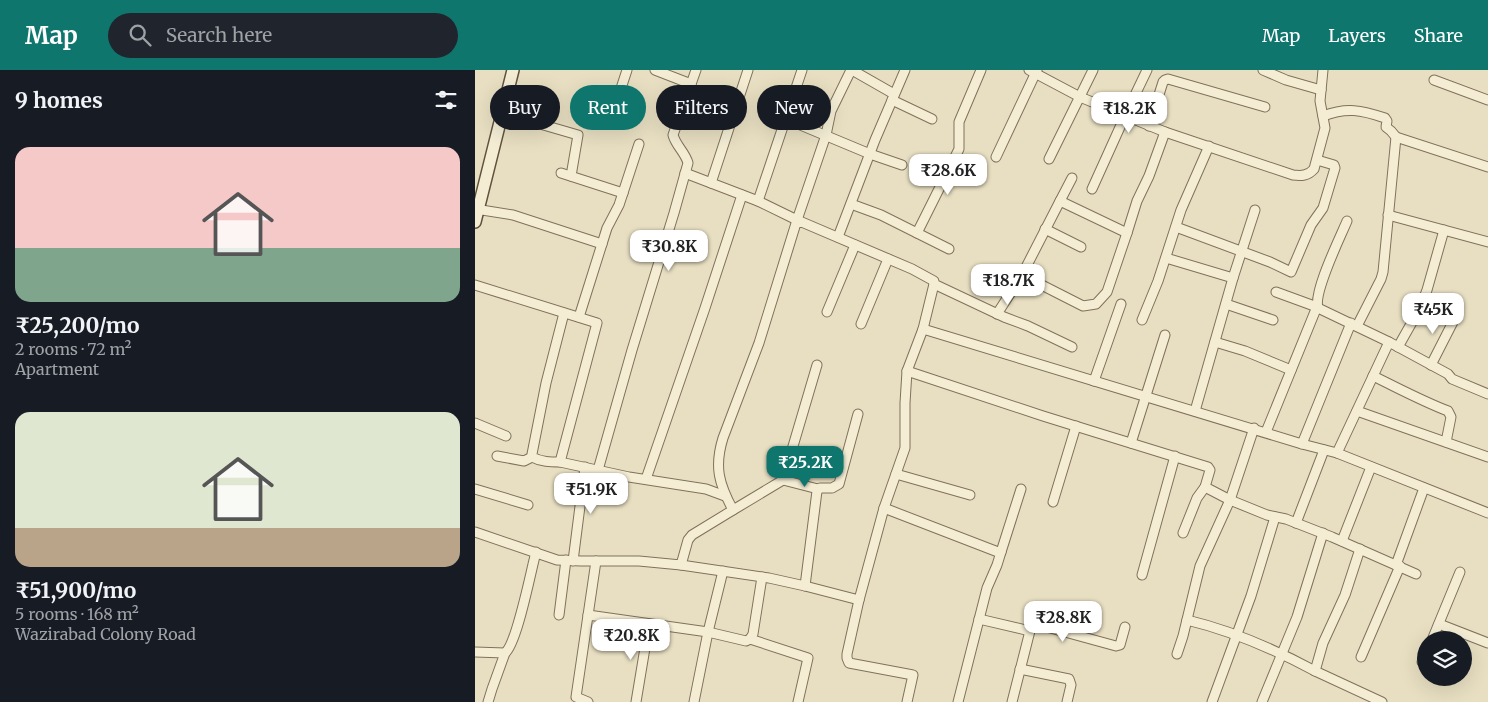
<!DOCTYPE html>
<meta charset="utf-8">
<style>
:root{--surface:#171b24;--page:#20242c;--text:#f1f3f6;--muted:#9ea1a6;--accent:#0f766e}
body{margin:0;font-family:Merriweather,serif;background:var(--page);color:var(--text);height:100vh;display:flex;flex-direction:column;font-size:19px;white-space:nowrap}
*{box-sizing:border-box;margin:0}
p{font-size:16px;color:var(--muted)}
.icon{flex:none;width:28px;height:28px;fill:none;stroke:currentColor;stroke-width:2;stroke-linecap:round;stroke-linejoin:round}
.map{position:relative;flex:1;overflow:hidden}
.details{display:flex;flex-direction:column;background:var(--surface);width:475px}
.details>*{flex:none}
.hud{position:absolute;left:15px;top:15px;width:475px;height:45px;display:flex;gap:10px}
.buttons{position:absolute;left:942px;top:561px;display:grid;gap:10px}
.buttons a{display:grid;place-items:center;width:55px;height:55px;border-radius:50%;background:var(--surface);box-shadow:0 5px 20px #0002;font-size:25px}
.price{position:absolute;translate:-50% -42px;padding:0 11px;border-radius:10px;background:#fff;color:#222;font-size:16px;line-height:32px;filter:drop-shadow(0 1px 2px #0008)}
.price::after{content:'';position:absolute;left:50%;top:30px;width:15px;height:11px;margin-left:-8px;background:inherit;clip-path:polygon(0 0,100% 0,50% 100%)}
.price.current{background:var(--accent);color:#fff}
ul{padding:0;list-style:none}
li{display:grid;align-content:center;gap:10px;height:265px;padding:0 15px}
li span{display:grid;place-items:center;height:155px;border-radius:15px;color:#555}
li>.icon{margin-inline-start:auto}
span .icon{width:90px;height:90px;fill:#fffc;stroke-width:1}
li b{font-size:21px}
h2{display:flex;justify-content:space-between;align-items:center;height:60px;padding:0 15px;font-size:21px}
.chip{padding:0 18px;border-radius:22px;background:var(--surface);box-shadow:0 5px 20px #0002;font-size:18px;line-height:45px}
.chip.current{background:var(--accent);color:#fff}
header{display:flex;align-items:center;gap:30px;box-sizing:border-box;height:70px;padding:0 25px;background:var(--accent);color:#fff}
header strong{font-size:24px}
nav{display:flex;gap:28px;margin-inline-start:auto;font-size:18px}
.search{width:350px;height:45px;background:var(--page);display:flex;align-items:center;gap:12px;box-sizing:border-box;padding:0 18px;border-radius:28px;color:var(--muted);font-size:19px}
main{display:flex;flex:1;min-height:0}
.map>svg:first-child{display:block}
</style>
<header>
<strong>Map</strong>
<div class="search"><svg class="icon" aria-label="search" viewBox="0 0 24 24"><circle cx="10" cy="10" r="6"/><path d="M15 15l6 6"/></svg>Search here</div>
<nav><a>Map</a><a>Layers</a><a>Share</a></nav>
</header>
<main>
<section class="details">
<h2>9 homes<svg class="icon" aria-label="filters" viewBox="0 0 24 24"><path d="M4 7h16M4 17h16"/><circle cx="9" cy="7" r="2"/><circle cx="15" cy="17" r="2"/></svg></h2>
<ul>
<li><span style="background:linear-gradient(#f6c9c9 65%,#7fa58c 0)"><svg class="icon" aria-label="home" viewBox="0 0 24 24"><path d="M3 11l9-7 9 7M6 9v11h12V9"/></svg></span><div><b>₹25,200/mo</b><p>2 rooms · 72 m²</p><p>Apartment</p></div></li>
<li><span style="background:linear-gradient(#dfe7d0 75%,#b9a48a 0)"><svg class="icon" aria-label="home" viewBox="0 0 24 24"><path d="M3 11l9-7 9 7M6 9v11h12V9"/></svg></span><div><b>₹51,900/mo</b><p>5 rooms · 168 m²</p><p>Wazirabad Colony Road</p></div></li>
</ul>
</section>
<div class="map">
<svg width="1013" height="632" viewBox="0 0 1013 632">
<rect width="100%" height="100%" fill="#e8dfc2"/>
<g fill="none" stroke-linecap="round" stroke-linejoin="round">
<defs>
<g id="street">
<path d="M180 0 216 14"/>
<path d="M377 0 419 24"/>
<path d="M554 0 605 27 690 62 818 105C826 106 833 106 839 99L850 58 845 31 848 0"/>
<path d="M788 0 811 10 846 20"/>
<path d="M959 10 1013 30"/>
<path d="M417 30 457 49"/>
<path d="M848 46C872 37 886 40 910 48L912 51 911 57 916 61 921 67"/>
<path d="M26 48 65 54 103 65 96 106"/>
<path d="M311 49 395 84 427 95"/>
<path d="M135 52 152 0"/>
<path d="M674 56 688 12 690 10 693 9 790 37"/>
<path d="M521 87 562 0"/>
<path d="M574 89 618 0"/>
<path d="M86 103 148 123"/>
<path d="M210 103 283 131 327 0"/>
<path d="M236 113 273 0"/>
<path d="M617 119 650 46 672 0"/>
<path d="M283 131 322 150 351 65 356 41 376 0"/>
<path d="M585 131 597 108"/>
<path d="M376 134 406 145 474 179"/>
<path d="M0 139 38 145 127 174"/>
<path d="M913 145 1013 172"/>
<path d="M701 157 795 192 816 202 836 155 848 138 860 98 859 95 842 90"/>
<path d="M570 159 606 177"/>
<path d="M442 163 484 79V52L506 0"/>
<path d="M363 167 400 70 430 0"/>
<path d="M691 188 758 208"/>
<path d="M547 205 608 236 621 234 632 222 652 163 662 131 674 106 690 62"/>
<path d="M0 215 122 253 85 392 154 407 231 419 250 426"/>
<path d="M801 222 842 237 841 239"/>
<path d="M751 234 798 250"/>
<path d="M843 238C838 222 865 168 872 151"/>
<path d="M352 242 380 175"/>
<path d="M522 244 547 205 585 131 652 163"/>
<path d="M104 247 132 158 144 135 164 74"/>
<path d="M667 250 683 211 706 140 734 76"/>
<path d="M386 254 413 189"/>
<path d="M882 256 906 209 908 202 921 67 1013 97"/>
<path d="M448 259 827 374 862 383 1013 443"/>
<path d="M740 272 770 281 816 300"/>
<path d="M923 277 945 238 952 220 969 160"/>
<path d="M956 295 981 246"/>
<path d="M432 301 568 346 733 397 735 400 730 417 755 430 792 445 811 449 857 467 941 504"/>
<path d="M898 306C923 318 947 331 973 341L976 347 971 372"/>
<path d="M619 311 646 234"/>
<path d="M720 341 758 208 780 140"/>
<path d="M882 341 1013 387"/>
<path d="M0 353 31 366"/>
<path d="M791 362 841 239 843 238 914 272 973 304 977 309 1013 324"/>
<path d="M656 373 690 265"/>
<path d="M827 374 876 253"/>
<path d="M862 383 914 272"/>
<path d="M22 386 49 391 57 387"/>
<path d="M85 392C76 392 66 392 57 387V384L71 313 89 243"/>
<path d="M123 400 157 280 199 143 213 93C210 82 201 76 198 65L221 0"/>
<path d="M421 404 495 425"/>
<path d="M171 409 230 238 267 125"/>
<path d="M308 410 343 419"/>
<path d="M0 419 53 435"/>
<path d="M578 432 601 356"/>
<path d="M409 438 523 482H526L546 419"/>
<path d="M258 440 308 410 342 295"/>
<path d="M821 453 849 380"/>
<path d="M0 462 82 490 106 491H164L206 495 213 470 217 465 258 440C244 414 239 397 248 368L284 273 322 150 437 199 459 211V214L529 247 553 256 597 277"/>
<path d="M708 463 722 428 730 417"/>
<path d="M867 471 896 397"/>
<path d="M885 479 870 525 848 573 840 601 907 632"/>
<path d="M98 491 110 397"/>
<path d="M206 495 294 508 330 516 384 530"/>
<path d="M921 495 949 418"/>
<path d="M667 505 700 386"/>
<path d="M330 516 342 421 345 418H357L364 414 383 344"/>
<path d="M84 545 91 490"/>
<path d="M113 545 233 562 271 571 275 569 278 564 287 507"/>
<path d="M504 549 555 561"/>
<path d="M712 550C758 561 799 579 840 601"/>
<path d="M964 554 1013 573"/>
<path d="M275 569 333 588 323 632"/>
<path d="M957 570 985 502"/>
<path d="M0 582 30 583C42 574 56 500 61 482"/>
<path d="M702 584 708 566 725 496 755 430 779 358"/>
<path d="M886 587 925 496"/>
<path d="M947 592 951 583"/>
<path d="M545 599 594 609 596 615 592 632"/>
<path d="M13 632 17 619 30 583"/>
<path d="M113 632 101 627 121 491"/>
<path d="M161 632 174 554"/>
<path d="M219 632 233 562 248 501"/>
<path d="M432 632 438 605 374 593 372 588V584L384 530 409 438 430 378V333L432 301 448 259 459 214"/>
<path d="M483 632 512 518 522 495 526 482"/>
<path d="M537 632 557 553 641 576 645 575 650 557"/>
<path d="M737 632 776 526 800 447"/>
<path d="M787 632 822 547 848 463"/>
</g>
<path id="secondary" d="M0 152 38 0"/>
</defs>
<!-- street casing -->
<use href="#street" stroke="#80715c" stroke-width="11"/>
<!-- secondary casing -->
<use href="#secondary" stroke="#61523f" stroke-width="14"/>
<!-- street -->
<use href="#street" stroke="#f4edd4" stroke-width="9"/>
<!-- secondary -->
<use href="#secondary" stroke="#f4edd4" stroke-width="11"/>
</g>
</svg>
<div class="buttons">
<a><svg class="icon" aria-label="layers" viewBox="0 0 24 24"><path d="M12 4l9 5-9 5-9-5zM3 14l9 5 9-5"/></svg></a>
</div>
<b class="price" style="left:654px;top:64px">₹18.2K</b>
<b class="price" style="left:473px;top:126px">₹28.6K</b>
<b class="price" style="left:194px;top:202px">₹30.8K</b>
<b class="price" style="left:533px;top:236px">₹18.7K</b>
<b class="price" style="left:958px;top:265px">₹45K</b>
<b class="price current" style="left:330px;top:418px">₹25.2K</b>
<b class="price" style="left:116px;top:445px">₹51.9K</b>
<b class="price" style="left:588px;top:573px">₹28.8K</b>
<b class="price" style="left:156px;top:591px">₹20.8K</b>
<div class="hud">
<a class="chip">Buy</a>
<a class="chip current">Rent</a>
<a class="chip">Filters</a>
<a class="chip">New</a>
</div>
</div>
</main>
